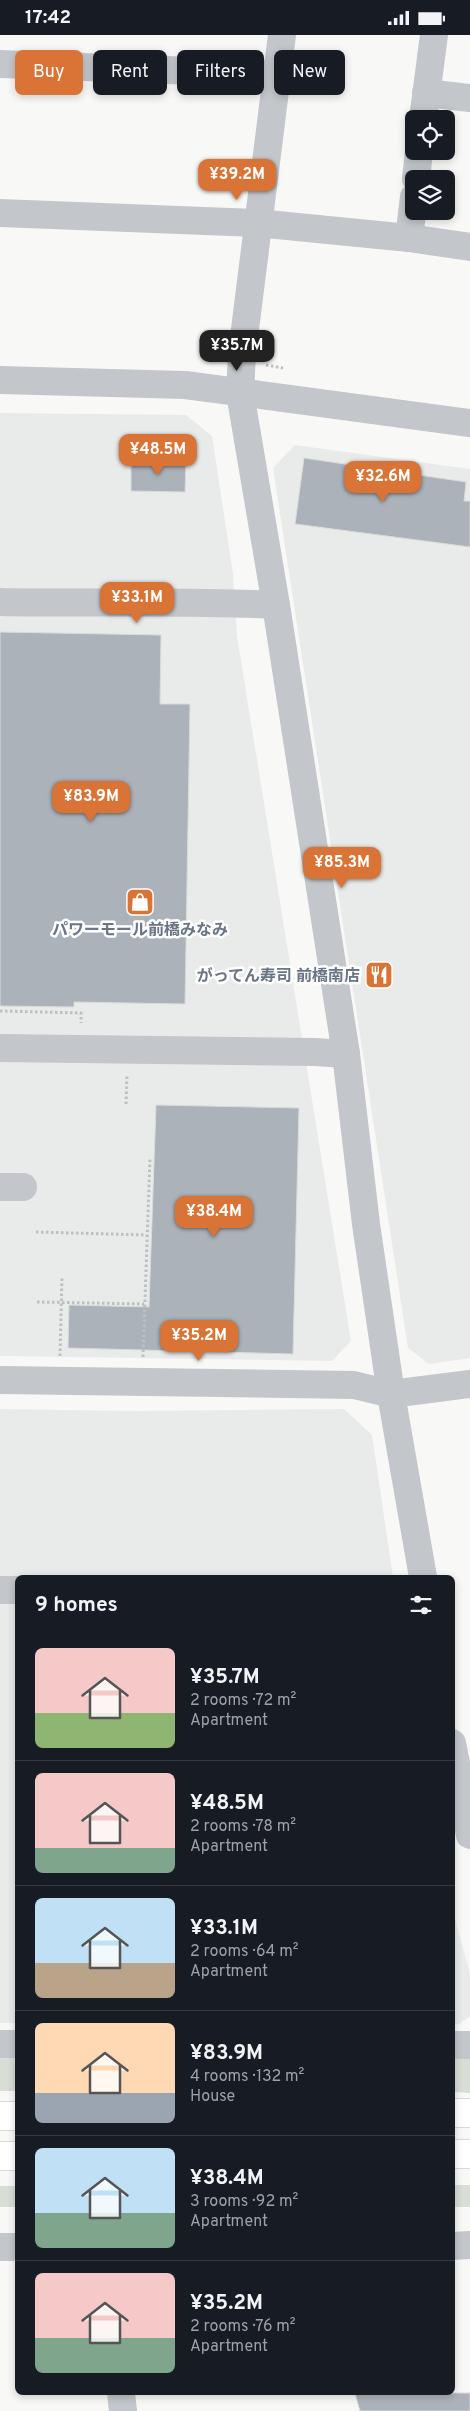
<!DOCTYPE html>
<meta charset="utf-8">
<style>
:root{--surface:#171b24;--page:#242831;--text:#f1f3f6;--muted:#9ea1a6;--line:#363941;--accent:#d97436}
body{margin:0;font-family:Overpass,"Noto Sans JP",sans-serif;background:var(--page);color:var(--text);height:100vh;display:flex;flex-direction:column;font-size:19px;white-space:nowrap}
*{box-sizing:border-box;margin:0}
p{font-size:16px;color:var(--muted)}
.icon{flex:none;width:28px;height:28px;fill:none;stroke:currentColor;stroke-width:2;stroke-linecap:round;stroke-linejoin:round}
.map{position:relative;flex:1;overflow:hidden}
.drawer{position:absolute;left:15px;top:1540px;width:440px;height:820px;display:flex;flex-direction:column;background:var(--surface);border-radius:8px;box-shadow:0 2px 8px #0003}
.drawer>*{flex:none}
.guide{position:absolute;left:15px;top:15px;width:440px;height:45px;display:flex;gap:10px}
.tools{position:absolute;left:405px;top:75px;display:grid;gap:10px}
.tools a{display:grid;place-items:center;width:50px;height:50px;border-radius:8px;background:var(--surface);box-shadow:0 2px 8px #0003;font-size:25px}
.price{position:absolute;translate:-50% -42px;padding:0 11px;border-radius:10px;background:var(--accent);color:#fff;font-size:16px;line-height:32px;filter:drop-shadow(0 1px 2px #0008)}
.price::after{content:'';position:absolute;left:50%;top:30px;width:15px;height:11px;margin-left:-8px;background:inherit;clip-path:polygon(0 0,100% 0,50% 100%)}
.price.selected{background:#222;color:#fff}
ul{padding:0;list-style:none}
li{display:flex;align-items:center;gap:15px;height:125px;padding:0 20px}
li+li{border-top:1px solid var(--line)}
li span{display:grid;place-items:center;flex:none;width:140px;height:100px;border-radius:8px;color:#555}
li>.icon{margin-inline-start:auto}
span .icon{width:60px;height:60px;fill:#fffc;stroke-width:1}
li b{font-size:21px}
h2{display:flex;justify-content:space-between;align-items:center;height:60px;padding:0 20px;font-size:21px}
.chip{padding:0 18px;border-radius:8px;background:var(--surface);box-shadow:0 2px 8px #0003;font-size:18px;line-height:45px}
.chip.selected{background:var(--accent);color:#fff}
.status{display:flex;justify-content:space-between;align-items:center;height:35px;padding:0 25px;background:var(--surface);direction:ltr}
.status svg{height:14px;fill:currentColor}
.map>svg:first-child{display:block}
</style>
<div class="status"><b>17:42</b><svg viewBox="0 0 49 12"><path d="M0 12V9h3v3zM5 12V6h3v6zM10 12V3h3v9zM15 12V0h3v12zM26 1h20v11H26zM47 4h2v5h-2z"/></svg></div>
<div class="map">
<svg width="470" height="2376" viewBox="0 0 470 2376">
<rect width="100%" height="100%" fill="#f8f9f7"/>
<!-- built -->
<g fill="#e9eaea">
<path d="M0 378 186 380 212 401 233 539 237 601 351 1306 332 1326 0 1321Z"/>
<path d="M295 410 470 434V1323L429 1329 408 1313 273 433Z"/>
<path d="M0 1374 136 1376 344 1374 372 1400 393 1542H18V1988H0Z"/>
<path d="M452 1873 470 1939V1981L459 1989H453Z"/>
</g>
<!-- green -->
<g fill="#d8ded6">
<path d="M453 2022 470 2024V2058L453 2057Z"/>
<rect x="0" y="2023" width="17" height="33"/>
<path d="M452 2150H470V2172H453Z"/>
<rect x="0" y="2151" width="17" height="21"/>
</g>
<!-- building -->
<g fill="#acb2b9" stroke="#dadbd9">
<path d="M304 423 466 447 464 466H470V512L295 489Z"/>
<path d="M131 426H186L185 457 131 456Z"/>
<path d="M0 597 161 600 160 669H190L185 969 74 967V972L0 971Z"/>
<path d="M156 1070 299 1073 293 1319 68 1313 69 1270 149 1272Z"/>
<path d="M355 2358H470V2376H360Z"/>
</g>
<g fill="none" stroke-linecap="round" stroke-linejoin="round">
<defs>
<g id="highway">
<path d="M452 2078H470"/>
<path d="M0 2081H18"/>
<path d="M452 2119H470"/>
<path d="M0 2121H18"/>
</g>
</defs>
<!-- highway casing -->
<use href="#highway" stroke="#b6b9bd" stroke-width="29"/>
<!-- path -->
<g stroke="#bdbfc2" stroke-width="3" stroke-dasharray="2.5 2.5" stroke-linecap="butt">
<path d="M266 330 283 333"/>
<path d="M0 976 81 978V988"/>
<path d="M126 1069 127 1040"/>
<path d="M36 1197 146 1200"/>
<path d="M37 1267 144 1269"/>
<path d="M60 1321 62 1241"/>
<path d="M143 1322 150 1123"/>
</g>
<!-- minor -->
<g stroke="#c3c6ca" stroke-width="28">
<path d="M282 0 242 318 240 358 276 570 346 1019 366 1189 391 1359 423 1542"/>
<path d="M0 29 276 39"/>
<path d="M426 58 470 63"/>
<path d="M423 84 434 0"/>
<path d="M416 144 419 116"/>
<path d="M0 178 257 188 409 203 470 212"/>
<path d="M409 203 414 162"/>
<path d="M0 345 185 350 470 388"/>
<path d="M0 567C92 569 184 565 276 570"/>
<path d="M0 1013 315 1017 346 1019"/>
<path d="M0 1152H23"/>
<path d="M0 1345 354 1350 391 1359 470 1349"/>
<path d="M0 1555H18"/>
<path d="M452 1708 470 1800"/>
<path d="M0 2009H18"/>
<path d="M452 2010H470"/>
<path d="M452 2211 470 2210"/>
<path d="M0 2212H18"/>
<path d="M121 2358 123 2376"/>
</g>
<!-- highway -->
<use href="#highway" stroke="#fff" stroke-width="28"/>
</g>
<!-- icons -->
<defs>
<symbol id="shop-square" viewBox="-11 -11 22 22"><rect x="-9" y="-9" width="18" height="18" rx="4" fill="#d97436" stroke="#fff"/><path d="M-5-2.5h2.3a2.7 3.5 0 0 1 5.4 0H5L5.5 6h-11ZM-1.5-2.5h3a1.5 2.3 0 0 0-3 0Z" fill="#fff"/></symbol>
<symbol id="restaurant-square" viewBox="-11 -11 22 22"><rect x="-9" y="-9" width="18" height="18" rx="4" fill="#d97436" stroke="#fff"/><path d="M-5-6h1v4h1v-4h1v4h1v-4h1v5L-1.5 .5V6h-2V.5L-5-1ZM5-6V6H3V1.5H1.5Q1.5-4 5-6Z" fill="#fff"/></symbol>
</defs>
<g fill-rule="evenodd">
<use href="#shop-square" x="124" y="851" width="32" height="32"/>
<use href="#restaurant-square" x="363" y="924" width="32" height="32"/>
</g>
<g text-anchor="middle" stroke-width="5" stroke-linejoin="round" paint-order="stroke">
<!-- poi labels -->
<g font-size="16" font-weight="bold" fill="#6a7586" stroke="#fff">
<text x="140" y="900">パワーモール前橋みなみ</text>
<text x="360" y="946" text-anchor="end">がってん寿司 前橋南店</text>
</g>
</g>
</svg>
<div class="tools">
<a><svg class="icon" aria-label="locate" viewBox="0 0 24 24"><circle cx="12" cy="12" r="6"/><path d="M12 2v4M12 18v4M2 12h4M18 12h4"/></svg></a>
<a><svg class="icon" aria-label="layers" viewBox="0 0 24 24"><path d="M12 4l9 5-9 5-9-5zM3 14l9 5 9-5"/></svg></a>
</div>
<b class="price" style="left:237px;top:166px">¥39.2M</b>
<b class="price selected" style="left:237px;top:337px">¥35.7M</b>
<b class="price" style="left:158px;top:441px">¥48.5M</b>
<b class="price" style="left:383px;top:468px">¥32.6M</b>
<b class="price" style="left:137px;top:589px">¥33.1M</b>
<b class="price" style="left:91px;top:788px">¥83.9M</b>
<b class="price" style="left:342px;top:854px">¥85.3M</b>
<b class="price" style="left:214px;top:1203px">¥38.4M</b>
<b class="price" style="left:199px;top:1327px">¥35.2M</b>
<div class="guide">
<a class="chip selected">Buy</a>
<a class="chip">Rent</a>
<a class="chip">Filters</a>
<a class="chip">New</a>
</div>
<section class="drawer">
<h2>9 homes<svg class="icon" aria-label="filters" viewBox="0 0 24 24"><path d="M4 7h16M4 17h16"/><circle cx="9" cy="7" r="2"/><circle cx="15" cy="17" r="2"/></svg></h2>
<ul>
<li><span style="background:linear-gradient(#f6c9c9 65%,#8fb573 0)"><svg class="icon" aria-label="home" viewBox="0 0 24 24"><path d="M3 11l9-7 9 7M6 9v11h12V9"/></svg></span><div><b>¥35.7M</b><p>2 rooms · 72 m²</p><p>Apartment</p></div></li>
<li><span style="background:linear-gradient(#f6c9c9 75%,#7fa58c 0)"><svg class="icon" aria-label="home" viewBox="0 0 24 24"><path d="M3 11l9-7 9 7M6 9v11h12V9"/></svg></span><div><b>¥48.5M</b><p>2 rooms · 78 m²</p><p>Apartment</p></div></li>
<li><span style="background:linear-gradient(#bfe0f5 65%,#b9a48a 0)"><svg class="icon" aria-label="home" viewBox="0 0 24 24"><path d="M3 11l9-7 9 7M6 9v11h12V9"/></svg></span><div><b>¥33.1M</b><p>2 rooms · 64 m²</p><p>Apartment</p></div></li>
<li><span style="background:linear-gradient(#ffd9b3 70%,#9aa5b1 0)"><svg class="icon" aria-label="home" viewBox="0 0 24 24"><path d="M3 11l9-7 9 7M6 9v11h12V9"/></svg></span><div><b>¥83.9M</b><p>4 rooms · 132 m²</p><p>House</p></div></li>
<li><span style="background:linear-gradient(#bfe0f5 65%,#7fa58c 0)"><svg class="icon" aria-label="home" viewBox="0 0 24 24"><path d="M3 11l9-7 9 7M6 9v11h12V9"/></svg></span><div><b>¥38.4M</b><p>3 rooms · 92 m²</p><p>Apartment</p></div></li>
<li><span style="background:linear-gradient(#f6c9c9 65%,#7fa58c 0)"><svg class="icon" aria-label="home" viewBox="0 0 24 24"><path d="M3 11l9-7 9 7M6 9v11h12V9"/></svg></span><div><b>¥35.2M</b><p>2 rooms · 76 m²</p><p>Apartment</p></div></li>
</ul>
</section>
</div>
